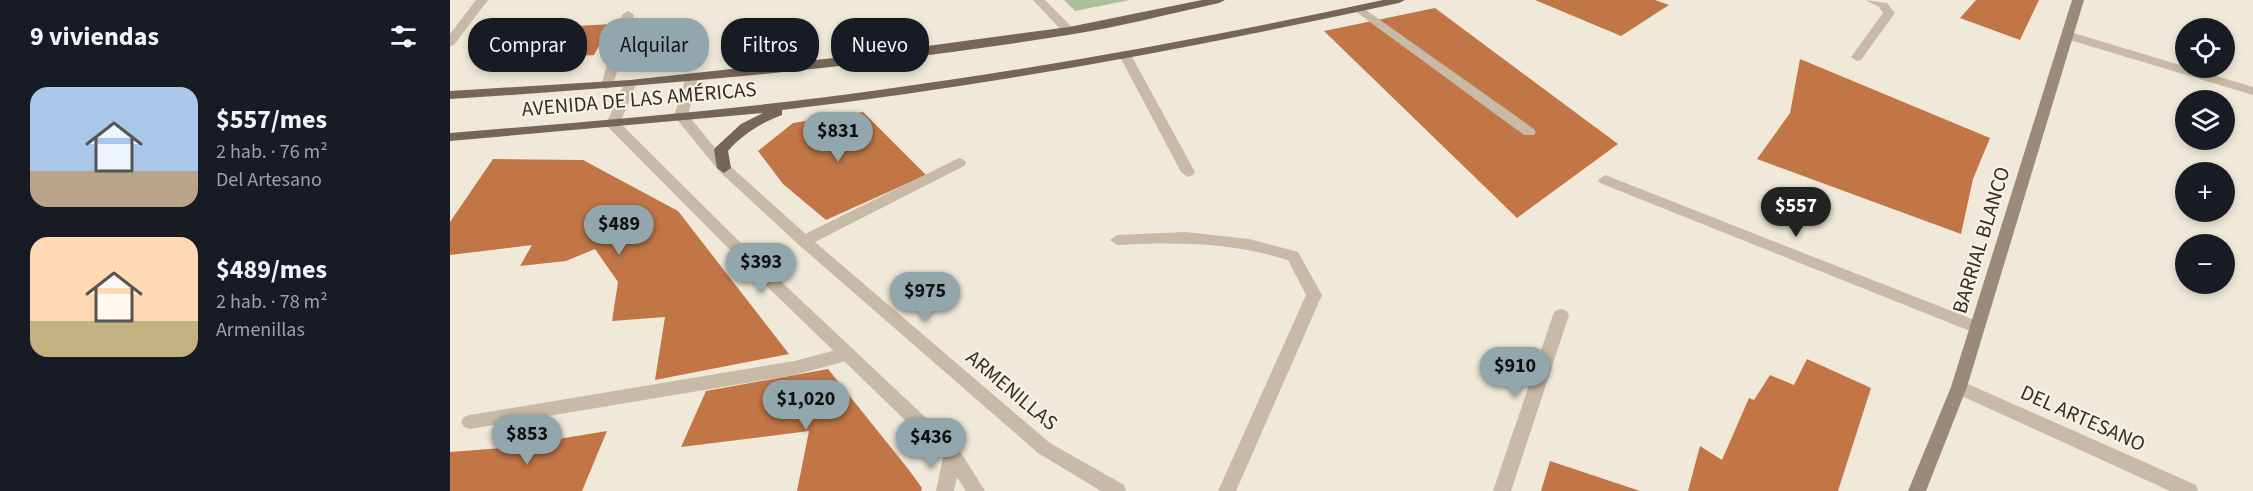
<!DOCTYPE html>
<html lang="es">
<meta charset="utf-8">
<style>
:root{--surface:#171b24;--page:#242831;--text:#f1f3f6;--muted:#9ea1a6;--accent:#92a6ad}
body{margin:0;font-family:"Source Sans 3",sans-serif;background:var(--page);color:var(--text);height:100vh;display:flex;flex-direction:column;font-size:22px;white-space:nowrap}
*{box-sizing:border-box;margin:0}
p{font-size:20px;color:var(--muted)}
.icon{flex:none;width:33px;height:33px;fill:none;stroke:currentColor;stroke-width:2;stroke-linecap:round;stroke-linejoin:round}
.map{position:relative;flex:1;overflow:hidden}
.drawer{display:flex;flex-direction:column;background:var(--surface);width:450px}
.drawer>*{flex:none}
.top-card{position:absolute;left:18px;top:18px;width:570px;height:54px;display:flex;gap:12px}
.tools{position:absolute;left:1725px;top:18px;display:grid;gap:12px}
.tools a{display:grid;place-items:center;width:60px;height:60px;border-radius:50%;background:var(--surface);box-shadow:0 3px 9px #0003;font-size:30px}
.price{position:absolute;translate:-50% -51px;padding:0 14px;border-radius:21px;background:var(--accent);color:#111;font-size:20px;line-height:39px;filter:drop-shadow(0 2px 3px #0008)}
.price::after{content:'';position:absolute;left:50%;top:36px;width:18px;height:14px;margin-left:-9px;background:inherit;clip-path:polygon(0 0,100% 0,50% 100%)}
.price.current{background:#222;color:#fff}
ul{padding:0;list-style:none}
li{display:flex;align-items:center;gap:18px;height:150px;padding:0 30px}
li span{display:grid;place-items:center;flex:none;width:168px;height:120px;border-radius:18px;color:#555}
li>.icon{margin-inline-start:auto}
span .icon{width:72px;height:72px;fill:#fffc;stroke-width:1}
li b{font-size:26px}
h2{display:flex;justify-content:space-between;align-items:center;height:72px;padding:0 30px;font-size:26px}
.pill{padding:0 21px;border-radius:24px;background:var(--surface);box-shadow:0 3px 9px #0003;font-size:21px;line-height:54px}
.pill.current{background:var(--accent);color:#111}
main{display:flex;flex:1;min-height:0}
.map>svg:first-child{display:block}
</style>
<main>
<section class="drawer">
<h2>9 viviendas<svg class="icon" aria-label="filters" viewBox="0 0 24 24"><path d="M4 7h16M4 17h16"/><circle cx="9" cy="7" r="2"/><circle cx="15" cy="17" r="2"/></svg></h2>
<ul>
<li><span style="background:linear-gradient(#a9c7e8 70%,#b9a48a 0)"><svg class="icon" aria-label="home" viewBox="0 0 24 24"><path d="M3 11l9-7 9 7M6 9v11h12V9"/></svg></span><div><b>$557/mes</b><p>2 hab. · 76 m²</p><p>Del Artesano</p></div></li>
<li><span style="background:linear-gradient(#ffd9b3 70%,#c2b280 0)"><svg class="icon" aria-label="home" viewBox="0 0 24 24"><path d="M3 11l9-7 9 7M6 9v11h12V9"/></svg></span><div><b>$489/mes</b><p>2 hab. · 78 m²</p><p>Armenillas</p></div></li>
</ul>
</section>
<div class="map">
<svg width="1803" height="491" viewBox="0 0 1803 491">
<rect width="100%" height="100%" fill="#f0e9d9"/>
<!-- green -->
<path fill="#adbf9a" d="M614 0H680L625 11Z"/>
<!-- building -->
<g fill="#c27646">
<path d="M1085 0H1205L1219 5 1171 36Z"/>
<path d="M1526 0H1589L1570 40 1510 18Z"/>
<path d="M985 8 1168 144 1067 218 874 31Z"/>
<path d="M161 24 144 55 94 58 111 27Z"/>
<path d="M1350 59 1540 138 1523 179 1511 234 1307 159 1340 113Z"/>
<path d="M413 112 476 175 376 220 333 184 308 151 343 123Z"/>
<path d="M43 159 133 160 228 211 339 354 205 380 215 317 162 321 168 282 145 249 116 261 70 266 82 245 0 255V222Z"/>
<path d="M1357 359 1421 388 1388 491H1238L1250 446 1272 460 1299 398 1304 400 1320 375 1344 385Z"/>
<path d="M378 369 459 470 472 488 471 491H347L359 431 231 447 256 391Z"/>
<path d="M157 431 132 491H0V452L53 448Z"/>
<path d="M1100 461 1190 491H1091Z"/>
</g>
<g fill="none" stroke-linecap="round" stroke-linejoin="round">
<!-- service -->
<g fill="#c8baa6" fill-rule="evenodd">
<path d="M909 5 1084 129 1086 132 1084 135H1074L905 11V7Z"/>
<path d="M178 11 184 15 163 85 157 89 152 88 151 85 172 15Z"/>
<path d="M675 51 681 55 745 172 743 175 738 177 731 172 669 55Z"/>
<path d="M509 158 514 160 516 163 514 166 359 245H349L347 241 349 237Z"/>
<path d="M735 232 799 239 848 252 872 295 786 491H768L856 295 838 260C781 242 725 242 667 245L660 240 667 235Z"/>
<path d="M398 347 404 349 406 354 404 359 344 375 20 429 14 427 11 422 14 417 20 415 344 361Z"/>
</g>
<!-- minor -->
<g fill="#c8baa6" fill-rule="evenodd">
<path d="M26 0H38L4 45 0 46V34Z"/>
<path d="M583 0H595L623 28V34H615Z"/>
<path d="M1415 0 1437 3 1445 13 1411 60 1407 61 1401 57 1433 13 1429 7Z"/>
<path d="M1617 31 1803 87V95L1613 38V32Z"/>
<path d="M1155 175 1532 323 1534 327 1532 331H1520L1150 183 1148 180Z"/>
<path d="M1111 309 1117 311 1119 315 1061 491H1043L1103 315 1105 311Z"/>
<path d="M1509 380 1746 485 1748 491H1720L1503 392 1501 387 1503 382Z"/>
</g>
<!-- tertiary -->
<g fill="#c8baa6" fill-rule="evenodd">
<path d="M242 73 248 77 238 115 279 165 359 237 600 443 674 485 676 491H651L588 453 349 245 269 171 224 116 236 77Z"/>
<path d="M180 80 186 84 170 123 304 256 508 448 535 491H516L507 477 504 491H486L493 457 294 264 158 127 156 124 174 84Z"/>
</g>
<!-- secondary -->
<path fill="#9b8a78" fill-rule="evenodd" d="M1622 0H1634L1517 387 1476 491H1458L1501 387Z"/>
<!-- primary -->
<g fill="#766658" fill-rule="evenodd">
<path d="M752 0H775L769 3C719 14 669 27 618 35 414 68 207 86 0 99V91L180 80 403 56 619 27Z"/>
<path d="M933 0H955L949 3C745 47 540 86 332 110V115C311 123 293 134 278 151L281 168 274 173 267 168 264 150 266 147 291 124 313 113 0 141V133C143 121 287 110 429 90 598 67 766 36 933 0Z"/>
</g>
</g>
<g text-anchor="middle" stroke-width="4.5" stroke-linejoin="round" paint-order="stroke">
<!-- street labels -->
<g font-size="21" fill="#342d27" stroke="#f8f2e5">
<text transform="translate(189 99) rotate(-5)" y="7">AVENIDA DE LAS AMÉRICAS</text>
<text transform="translate(1531 240) rotate(-73)" y="7">BARRIAL BLANCO</text>
<text transform="translate(562 390) rotate(40)" y="7">ARMENILLAS</text>
<text transform="translate(1633 418) rotate(24)" y="7">DEL ARTESANO</text>
</g>
</g>
</svg>
<div class="tools">
<a><svg class="icon" aria-label="locate" viewBox="0 0 24 24"><circle cx="12" cy="12" r="6"/><path d="M12 2v4M12 18v4M2 12h4M18 12h4"/></svg></a>
<a><svg class="icon" aria-label="layers" viewBox="0 0 24 24"><path d="M12 4l9 5-9 5-9-5zM3 14l9 5 9-5"/></svg></a>
<a>+</a>
<a>−</a>
</div>
<b class="price" style="left:388px;top:163px">$831</b>
<b class="price current" style="left:1346px;top:238px">$557</b>
<b class="price" style="left:169px;top:256px">$489</b>
<b class="price" style="left:311px;top:294px">$393</b>
<b class="price" style="left:475px;top:323px">$975</b>
<b class="price" style="left:1065px;top:398px">$910</b>
<b class="price" style="left:356px;top:431px">$1,020</b>
<b class="price" style="left:77px;top:466px">$853</b>
<b class="price" style="left:481px;top:469px">$436</b>
<div class="top-card">
<a class="pill">Comprar</a>
<a class="pill current">Alquilar</a>
<a class="pill">Filtros</a>
<a class="pill">Nuevo</a>
</div>
</div>
</main>
